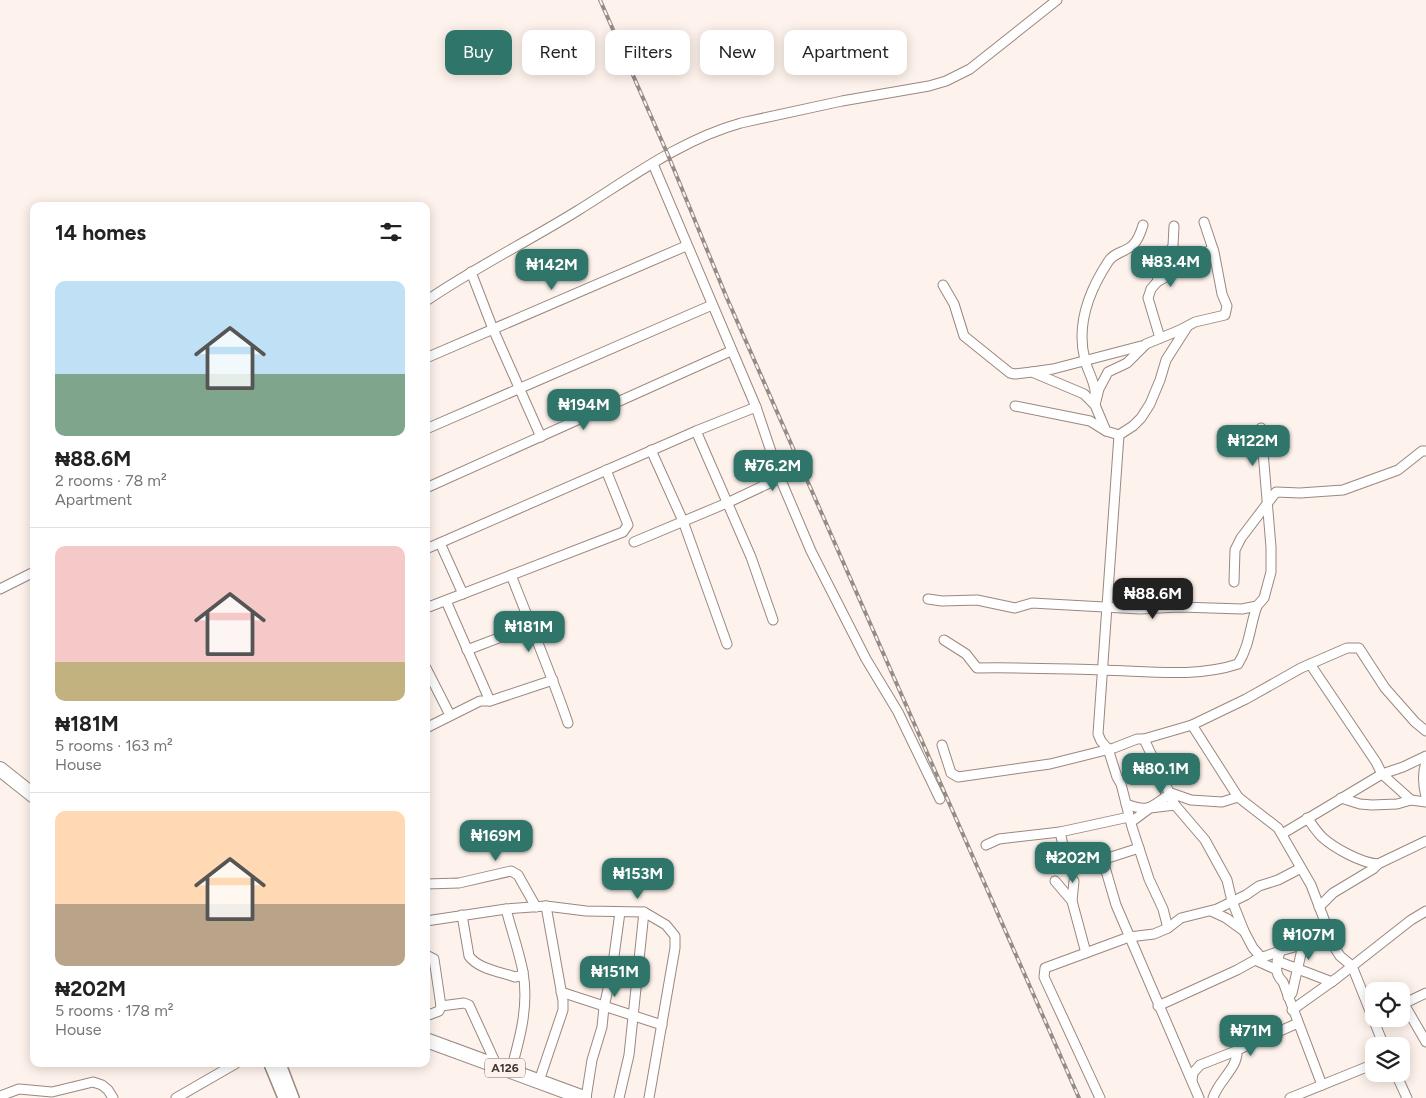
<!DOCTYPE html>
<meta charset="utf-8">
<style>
:root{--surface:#fff;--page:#f6f6f6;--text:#222;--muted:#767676;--line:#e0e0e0;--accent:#307569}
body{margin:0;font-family:Figtree,sans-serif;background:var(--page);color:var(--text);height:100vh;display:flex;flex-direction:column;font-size:19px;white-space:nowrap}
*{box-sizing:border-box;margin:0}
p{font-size:16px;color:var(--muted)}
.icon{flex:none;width:28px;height:28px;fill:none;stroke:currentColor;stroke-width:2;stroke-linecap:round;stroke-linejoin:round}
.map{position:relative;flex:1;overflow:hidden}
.drawer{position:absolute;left:30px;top:202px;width:400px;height:865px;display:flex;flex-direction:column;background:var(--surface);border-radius:10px;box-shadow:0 2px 12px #0003}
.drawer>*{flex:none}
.hud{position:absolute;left:445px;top:30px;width:475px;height:45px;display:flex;gap:10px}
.controls{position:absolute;left:1365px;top:982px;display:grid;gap:10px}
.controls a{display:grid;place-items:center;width:45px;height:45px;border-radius:10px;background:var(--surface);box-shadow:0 2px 12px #0003;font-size:25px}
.price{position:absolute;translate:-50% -42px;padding:0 11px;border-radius:10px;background:var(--accent);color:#fff;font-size:16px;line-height:32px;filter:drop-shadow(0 1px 2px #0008)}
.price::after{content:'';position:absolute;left:50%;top:30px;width:15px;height:11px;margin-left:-8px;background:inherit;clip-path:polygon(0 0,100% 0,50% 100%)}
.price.selected{background:#222;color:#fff}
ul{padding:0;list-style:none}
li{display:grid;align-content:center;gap:10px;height:265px;padding:0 25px}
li+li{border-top:1px solid var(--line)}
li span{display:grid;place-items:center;height:155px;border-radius:10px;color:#555}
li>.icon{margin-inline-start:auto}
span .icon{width:90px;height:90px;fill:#fffc;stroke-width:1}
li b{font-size:21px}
h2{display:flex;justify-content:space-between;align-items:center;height:60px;padding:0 25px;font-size:21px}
.pill{padding:0 18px;border-radius:10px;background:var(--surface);box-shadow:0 2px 12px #0003;font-size:18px;line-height:45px}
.pill.selected{background:var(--accent);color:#fff}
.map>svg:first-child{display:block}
</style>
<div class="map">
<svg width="1426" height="1098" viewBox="0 0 1426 1098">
<rect width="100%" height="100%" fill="#fef2ec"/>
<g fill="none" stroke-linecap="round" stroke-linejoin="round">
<defs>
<g id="minor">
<path d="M653 164 756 407 780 478 811 551 866 659 898 712 940 799"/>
<path d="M1143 225C1141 232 1138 240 1133 245 1124 253 1114 252 1108 262 1089 291 1076 326 1085 360 1087 369 1092 377 1094 386 1096 391 1095 399 1095 405L1099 389 1108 372 1127 363 1146 344 1180 330 1195 322 1225 315 1227 306 1222 294 1214 252 1204 222"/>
<path d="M471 272 493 329 541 437"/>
<path d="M1157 282 1163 261 1173 246 1174 226"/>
<path d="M943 285 954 304 964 336 1010 373 1015 374 1032 372 1084 394 1095 405 1106 431 1119 435 1133 426 1141 418 1150 404 1160 380 1166 360 1187 327"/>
<path d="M426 301C474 268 527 242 577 211 629 179 680 140 741 123L842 101 929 86 946 81 970 69 1057 0"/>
<path d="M1160 338 1148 298 1151 289 1157 282 1169 275 1188 260 1213 249"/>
<path d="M426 358 686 246"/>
<path d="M1032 372 1053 369 1141 346"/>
<path d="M1015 406 1090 421 1106 431"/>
<path d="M426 429 712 305"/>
<path d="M696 431 751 557 773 620"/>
<path d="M1119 435 1098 734 1101 741 1108 749 1117 777 1121 784 1132 827 1149 879 1163 909 1168 928"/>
<path d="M651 450 683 521 727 644"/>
<path d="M426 488 731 351"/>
<path d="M634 542 727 503 780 478"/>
<path d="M440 543 463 594"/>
<path d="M426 549 696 431 756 407"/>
<path d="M511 575C530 624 551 673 568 723"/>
<path d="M1234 582 1235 550 1241 538 1276 492 1300 493 1343 490 1398 470 1422 451H1426"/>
<path d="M0 589 34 572"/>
<path d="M928 599 942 601 977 600 1015 608 1032 603 1140 609 1180 607 1242 609 1257 606 1264 598 1271 572V547L1261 428"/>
<path d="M446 601 490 701"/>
<path d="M426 608 623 532 628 525 606 470"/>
<path d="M944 640 966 654 977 668C1019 667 1060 669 1102 670 1147 671 1196 678 1238 664 1250 645 1250 625 1257 606"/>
<path d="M467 650 530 626"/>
<path d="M1310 664 1376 762 1382 774 1411 800"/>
<path d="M426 668 450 715"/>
<path d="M1192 725 1238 797 1278 828 1311 885 1335 948 1340 956 1352 966 1384 1046"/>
<path d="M426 728 480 701H490L553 680"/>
<path d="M1144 739 1192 725 1246 699 1301 668 1347 648H1359L1385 688 1415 722 1426 731"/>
<path d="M942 745 951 773 958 777 1050 764 1114 748 1137 739H1144L1175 805 1205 840 1227 880 1232 901 1244 931 1253 948 1262 958"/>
<path d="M1426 762C1422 774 1423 785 1426 797"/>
<path d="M1341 798 1360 804 1372 805 1397 804 1411 800 1426 802"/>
<path d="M1126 804C1150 813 1151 807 1171 793L1191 800 1222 802 1238 797"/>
<path d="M1307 818C1312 824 1316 831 1322 837 1334 848 1361 863 1378 864"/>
<path d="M1131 822 1150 808 1175 805"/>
<path d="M1060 832 1129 817"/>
<path d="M1282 834 1382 774 1403 767 1426 756"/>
<path d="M986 845 999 839 1060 832 1068 867 1104 864"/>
<path d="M1104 864 1116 905 1199 1098"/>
<path d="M1104 864 1105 859 1139 848"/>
<path d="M1055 881 1072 901"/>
<path d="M1074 881 1072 901 1086 953"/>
<path d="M426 884 459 883 511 871 518 875 536 907"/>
<path d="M1319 907 1333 893 1373 869 1378 864 1426 841"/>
<path d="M506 909C511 929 519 951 523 972 529 1006 520 1038 511 1070"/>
<path d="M1211 911 1226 918 1244 931"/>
<path d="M644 912 666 925 675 936V948L649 1098"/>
<path d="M462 915 469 956C478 969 501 972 515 977L520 976 523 972"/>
<path d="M426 921 506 909 546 906 586 911 644 912 629 1055 619 1098"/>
<path d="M1280 951C1277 964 1273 972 1283 982L1322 1085"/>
<path d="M426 955 434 959 441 1006 439 1011 426 1016"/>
<path d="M1255 960 1275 969"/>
<path d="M1277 961 1332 982"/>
<path d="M561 992 662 1025"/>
<path d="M1288 997 1292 993 1303 945"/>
<path d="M1404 1004 1426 1042"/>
<path d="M1401 1005 1426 993"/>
<path d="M441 1006 464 1003 469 1005 496 1064"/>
<path d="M1158 1006 1237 970 1255 960 1280 951 1330 937"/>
<path d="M1292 1010 1337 978 1411 920 1426 911"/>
<path d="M1396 1074 1407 1098"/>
<path d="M1192 1080 1193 1073 1200 1065 1233 1052 1298 1023"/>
<path d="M539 1081 563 1010V1001L546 906"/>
<path d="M0 1096 19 1089 52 1092 93 1082 102 1085 108 1090 113 1098"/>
<path d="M176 1098 235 1064"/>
<path d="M586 1098 592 1060 602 1027 604 1007 612 971 620 912"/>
<path d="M1100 1098 1044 977 1045 968 1129 937 1154 934 1168 928 1181 918 1217 909 1246 895 1259 886 1278 880 1301 868"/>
<path d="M1213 1098C1218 1081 1238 1068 1237 1051"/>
<path d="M1290 1098 1374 1064"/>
</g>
<g id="major">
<path d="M270 1064 284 1098"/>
<path d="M280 1064 293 1098"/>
</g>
<g id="highway">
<path d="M0 769 34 796"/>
<path d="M426 1040 584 1098"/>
</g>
</defs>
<!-- minor casing -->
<use href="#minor" stroke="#9a887f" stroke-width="11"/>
<!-- major casing -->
<use href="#major" stroke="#9a887f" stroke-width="14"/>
<!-- highway casing -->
<use href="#highway" stroke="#9a887f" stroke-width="16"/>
<!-- minor -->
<use href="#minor" stroke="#fff" stroke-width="9"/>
<!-- major -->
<use href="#major" stroke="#fff" stroke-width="11"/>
<!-- highway -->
<use href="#highway" stroke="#fff" stroke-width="14"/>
<defs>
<path id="rail" d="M600 0 668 155 726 296 1079 1098"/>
</defs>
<!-- rail casing -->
<use href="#rail" stroke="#968c87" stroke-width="4"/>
<!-- rail -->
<use href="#rail" stroke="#fef2ec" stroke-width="2" stroke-dasharray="5.5" stroke-linecap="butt"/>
</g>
<g text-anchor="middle" stroke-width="5" stroke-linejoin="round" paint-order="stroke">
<!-- shield labels -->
<rect fill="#fef2ec" stroke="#786f6a" stroke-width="1" x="485" y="1058.5" width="40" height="19" rx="4"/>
<g font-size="12" font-weight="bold" fill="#3f3733">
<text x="505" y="1072">A126</text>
</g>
</g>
</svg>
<div class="controls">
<a><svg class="icon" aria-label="locate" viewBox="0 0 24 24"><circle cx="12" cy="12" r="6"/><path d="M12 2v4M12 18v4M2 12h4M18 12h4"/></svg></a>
<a><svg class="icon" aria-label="layers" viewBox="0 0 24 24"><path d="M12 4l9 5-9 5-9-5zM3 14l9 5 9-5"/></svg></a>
</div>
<b class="price" style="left:1171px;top:288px">₦83.4M</b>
<b class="price" style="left:552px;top:291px">₦142M</b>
<b class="price" style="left:584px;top:431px">₦194M</b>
<b class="price" style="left:1253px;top:467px">₦122M</b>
<b class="price" style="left:773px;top:492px">₦76.2M</b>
<b class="price selected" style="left:1153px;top:620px">₦88.6M</b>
<b class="price" style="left:529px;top:653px">₦181M</b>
<b class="price" style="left:1161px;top:795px">₦80.1M</b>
<b class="price" style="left:496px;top:862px">₦169M</b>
<b class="price" style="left:1073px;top:884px">₦202M</b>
<b class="price" style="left:638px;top:900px">₦153M</b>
<b class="price" style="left:1309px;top:961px">₦107M</b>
<b class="price" style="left:615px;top:998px">₦151M</b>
<b class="price" style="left:1251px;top:1057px">₦71M</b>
<div class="hud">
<a class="pill selected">Buy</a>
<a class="pill">Rent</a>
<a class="pill">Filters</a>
<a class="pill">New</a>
<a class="pill">Apartment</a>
</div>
<section class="drawer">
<h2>14 homes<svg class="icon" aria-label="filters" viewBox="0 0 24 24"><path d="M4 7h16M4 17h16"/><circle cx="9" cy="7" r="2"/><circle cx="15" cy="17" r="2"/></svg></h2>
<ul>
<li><span style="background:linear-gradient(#bfe0f5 60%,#7fa58c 0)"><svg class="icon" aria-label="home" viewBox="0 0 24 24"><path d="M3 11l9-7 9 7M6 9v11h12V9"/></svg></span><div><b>₦88.6M</b><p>2 rooms · 78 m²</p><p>Apartment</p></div></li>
<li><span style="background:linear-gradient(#f6c9c9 75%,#c2b280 0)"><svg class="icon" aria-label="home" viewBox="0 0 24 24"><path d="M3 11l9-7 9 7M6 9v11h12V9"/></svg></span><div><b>₦181M</b><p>5 rooms · 163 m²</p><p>House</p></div></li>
<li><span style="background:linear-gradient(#ffd9b3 60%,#b9a48a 0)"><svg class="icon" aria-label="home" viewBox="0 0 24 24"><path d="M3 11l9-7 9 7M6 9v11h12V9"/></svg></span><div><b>₦202M</b><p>5 rooms · 178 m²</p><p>House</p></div></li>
</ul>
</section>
</div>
